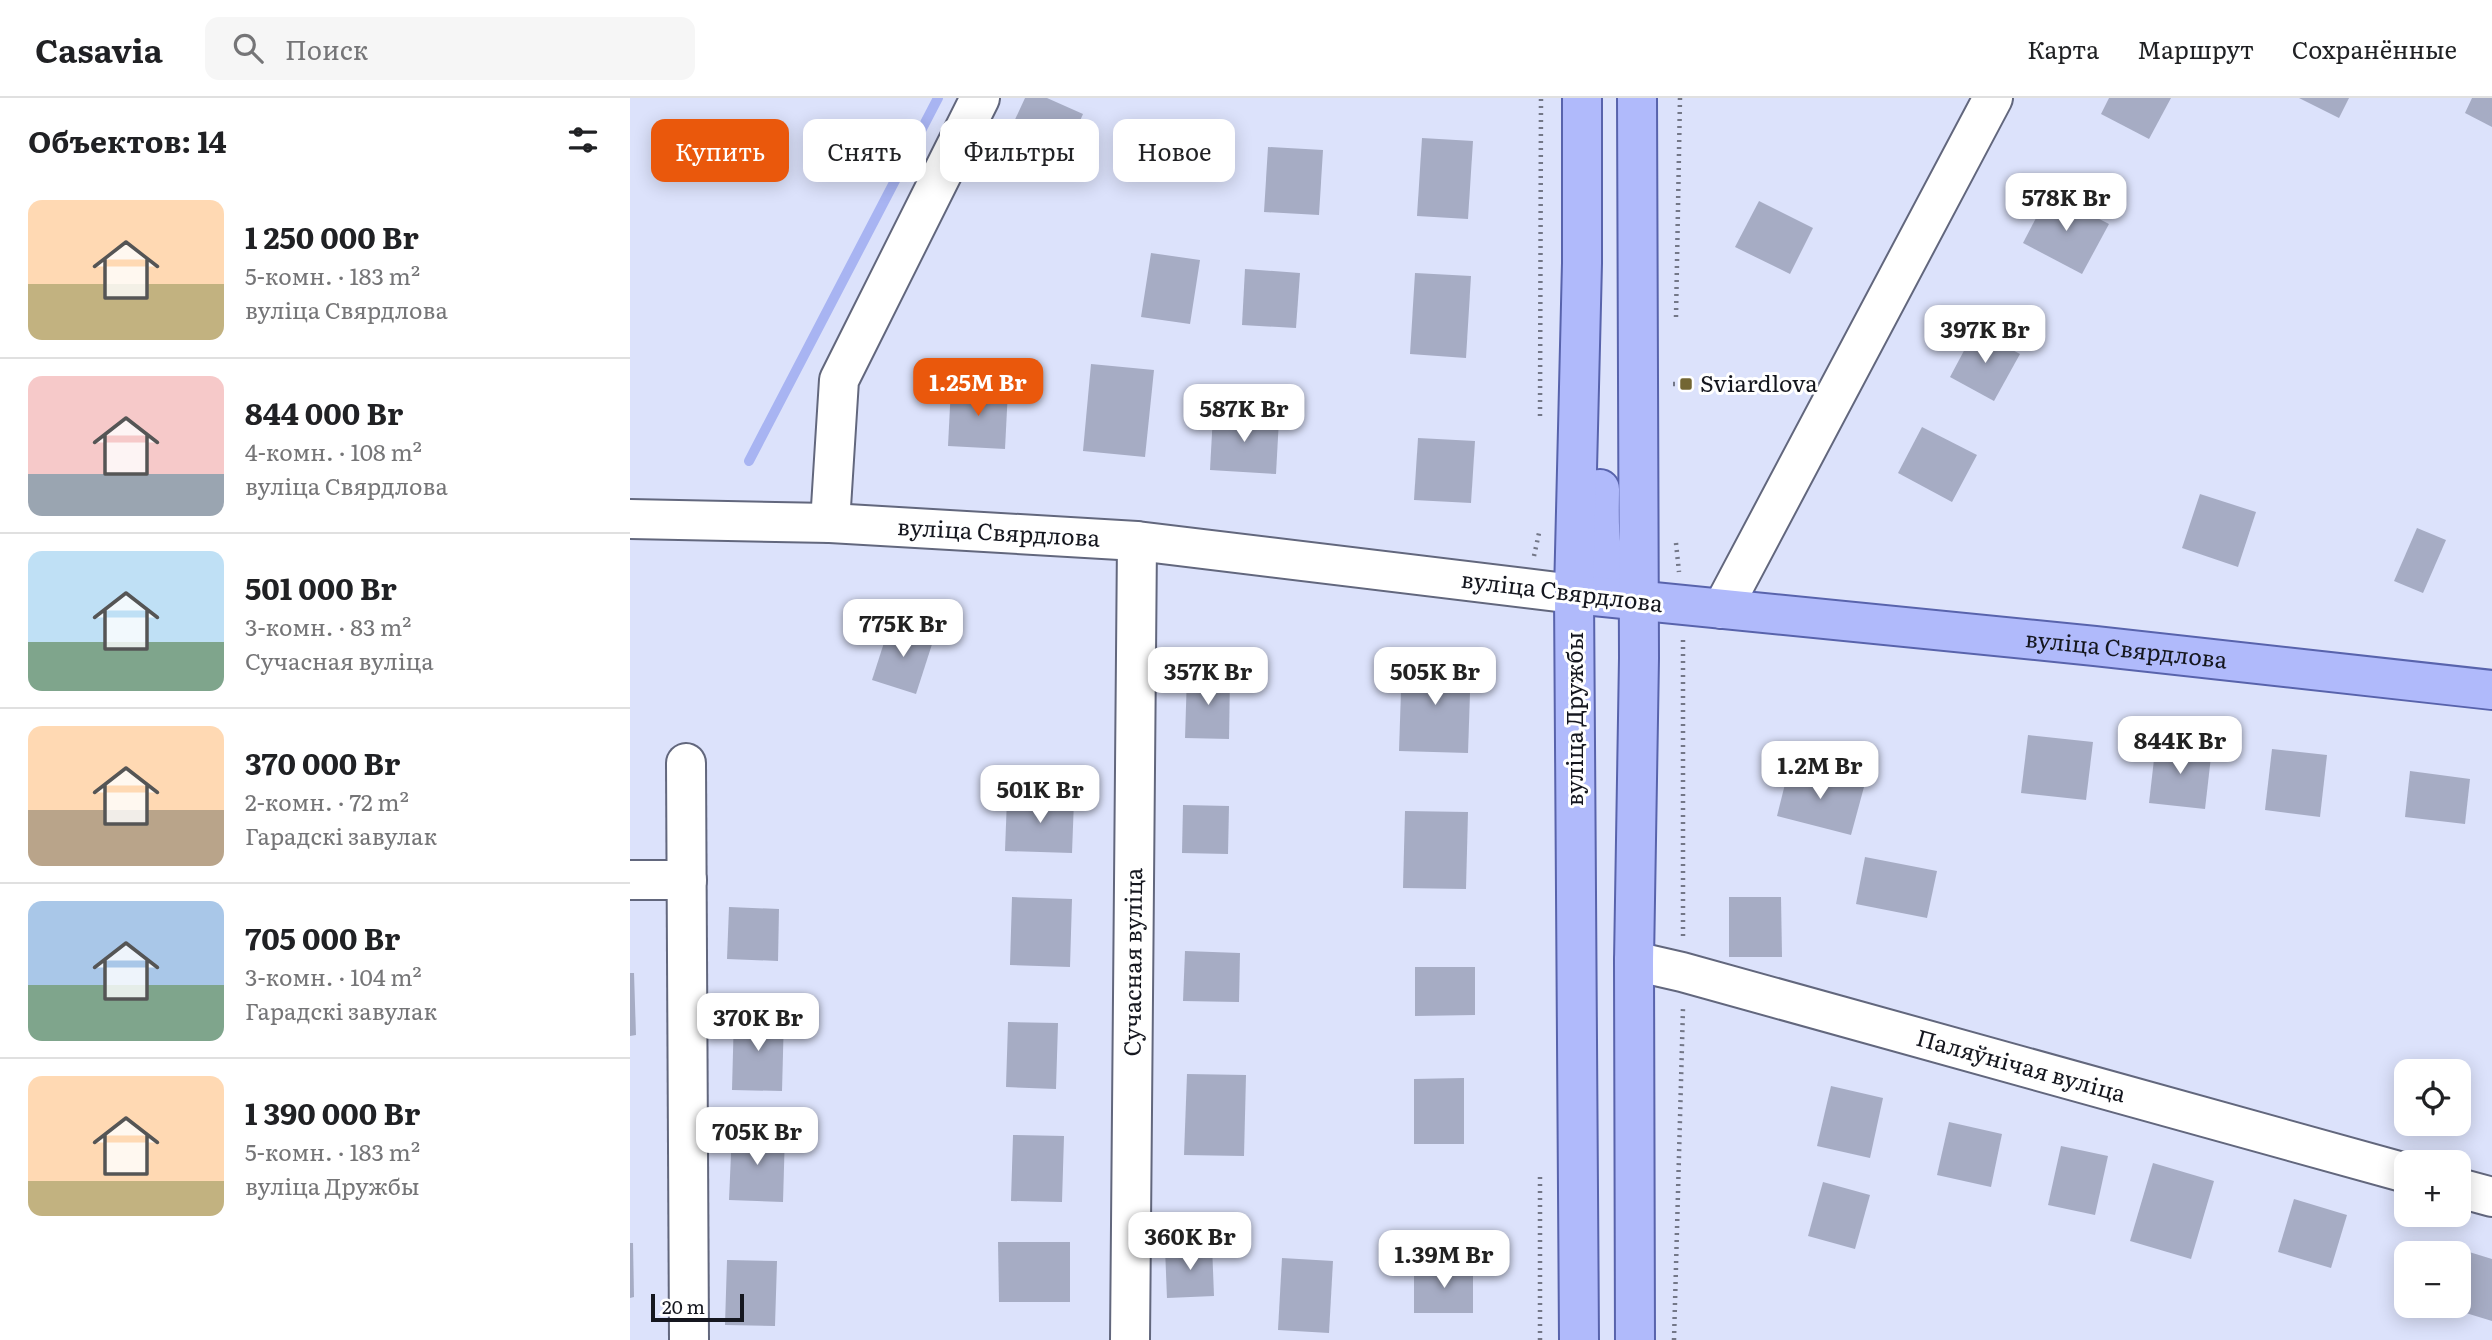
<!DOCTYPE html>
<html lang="ru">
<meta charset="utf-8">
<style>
:root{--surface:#fff;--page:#f6f6f6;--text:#202124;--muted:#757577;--line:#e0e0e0;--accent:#ea580c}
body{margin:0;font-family:Literata,serif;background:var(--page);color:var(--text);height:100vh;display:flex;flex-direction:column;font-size:26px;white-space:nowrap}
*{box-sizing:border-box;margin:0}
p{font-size:23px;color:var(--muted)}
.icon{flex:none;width:38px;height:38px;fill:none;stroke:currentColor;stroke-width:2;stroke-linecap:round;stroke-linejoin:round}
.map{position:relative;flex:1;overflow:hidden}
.side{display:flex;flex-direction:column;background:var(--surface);width:630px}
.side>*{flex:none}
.hud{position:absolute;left:21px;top:21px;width:665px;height:63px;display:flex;gap:14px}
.fabs{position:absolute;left:1764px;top:961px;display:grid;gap:14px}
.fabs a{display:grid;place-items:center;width:77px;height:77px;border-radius:14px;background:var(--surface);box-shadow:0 4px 18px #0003;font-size:35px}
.scale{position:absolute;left:21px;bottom:18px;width:93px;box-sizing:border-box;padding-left:7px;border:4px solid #15171f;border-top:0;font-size:19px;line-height:24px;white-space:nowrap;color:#15171f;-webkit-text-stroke:5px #fff;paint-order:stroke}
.price{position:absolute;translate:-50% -60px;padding:0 16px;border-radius:14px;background:#fff;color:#222;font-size:23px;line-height:46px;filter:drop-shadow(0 2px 4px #0008)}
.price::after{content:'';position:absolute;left:50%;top:42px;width:21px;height:16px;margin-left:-10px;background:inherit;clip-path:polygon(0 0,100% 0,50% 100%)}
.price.current{background:var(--accent);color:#fff}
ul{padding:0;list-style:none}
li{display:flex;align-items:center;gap:21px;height:175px;padding:0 28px}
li+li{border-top:2px solid var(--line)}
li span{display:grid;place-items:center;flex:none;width:196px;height:140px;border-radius:14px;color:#555}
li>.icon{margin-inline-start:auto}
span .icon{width:84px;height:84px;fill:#fffc;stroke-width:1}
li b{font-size:30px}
h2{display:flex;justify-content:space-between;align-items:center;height:84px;padding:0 28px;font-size:30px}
.pill{padding:0 24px;border-radius:14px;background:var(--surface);box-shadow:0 4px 18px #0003;font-size:24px;line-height:63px}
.pill.current{background:var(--accent);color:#fff}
header{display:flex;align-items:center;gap:42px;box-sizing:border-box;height:98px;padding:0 35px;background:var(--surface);border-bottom:2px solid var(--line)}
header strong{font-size:33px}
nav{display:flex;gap:38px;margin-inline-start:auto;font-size:24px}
.search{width:490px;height:63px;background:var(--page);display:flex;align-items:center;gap:18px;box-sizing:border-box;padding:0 24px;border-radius:14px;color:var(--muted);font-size:26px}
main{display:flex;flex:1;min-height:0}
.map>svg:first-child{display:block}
</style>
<header>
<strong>Casavia</strong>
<div class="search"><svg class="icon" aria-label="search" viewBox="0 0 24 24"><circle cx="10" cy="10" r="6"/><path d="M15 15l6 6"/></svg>Поиск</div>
<nav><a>Карта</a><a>Маршрут</a><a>Сохранённые</a></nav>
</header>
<main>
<section class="side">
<h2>Объектов: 14<svg class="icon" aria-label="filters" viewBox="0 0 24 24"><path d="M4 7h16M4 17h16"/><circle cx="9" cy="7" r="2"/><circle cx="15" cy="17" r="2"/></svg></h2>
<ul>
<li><span style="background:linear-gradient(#ffd9b3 60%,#c2b280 0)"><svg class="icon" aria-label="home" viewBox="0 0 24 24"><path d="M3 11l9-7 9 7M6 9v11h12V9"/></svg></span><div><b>1 250 000 Br</b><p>5-комн. · 183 m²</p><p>вуліца Свярдлова</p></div></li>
<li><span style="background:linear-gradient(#f6c9c9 70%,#9aa5b1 0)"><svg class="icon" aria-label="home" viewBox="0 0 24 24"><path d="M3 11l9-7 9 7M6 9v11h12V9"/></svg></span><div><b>844 000 Br</b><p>4-комн. · 108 m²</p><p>вуліца Свярдлова</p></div></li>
<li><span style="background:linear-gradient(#bfe0f5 65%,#7fa58c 0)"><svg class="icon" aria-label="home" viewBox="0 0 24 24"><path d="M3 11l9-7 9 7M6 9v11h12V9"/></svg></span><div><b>501 000 Br</b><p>3-комн. · 83 m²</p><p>Сучасная вуліца</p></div></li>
<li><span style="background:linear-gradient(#ffd9b3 60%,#b9a48a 0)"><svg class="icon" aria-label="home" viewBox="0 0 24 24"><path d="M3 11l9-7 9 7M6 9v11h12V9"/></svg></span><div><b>370 000 Br</b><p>2-комн. · 72 m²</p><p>Гарадскі завулак</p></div></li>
<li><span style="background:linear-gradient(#a9c7e8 60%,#7fa58c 0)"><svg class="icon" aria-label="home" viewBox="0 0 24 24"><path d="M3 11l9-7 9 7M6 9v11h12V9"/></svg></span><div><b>705 000 Br</b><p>3-комн. · 104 m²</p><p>Гарадскі завулак</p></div></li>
<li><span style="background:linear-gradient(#ffd9b3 75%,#c2b280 0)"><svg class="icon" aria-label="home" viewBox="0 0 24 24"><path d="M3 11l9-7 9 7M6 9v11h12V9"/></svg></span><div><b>1 390 000 Br</b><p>5-комн. · 183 m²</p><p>вуліца Дружбы</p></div></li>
</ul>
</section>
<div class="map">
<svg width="1862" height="1242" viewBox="0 0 1862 1242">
<rect width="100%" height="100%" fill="#dce2fb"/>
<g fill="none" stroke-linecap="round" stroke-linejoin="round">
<!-- stream -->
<path stroke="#a8b4f2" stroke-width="10" d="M119 363 308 0"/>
</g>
<!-- building -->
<g fill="#a6acc4">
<path d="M395 0H417L453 16 431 66 376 41Z"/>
<path d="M1479 0H1541L1519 41 1471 16Z"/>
<path d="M1669 0H1719L1709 20Z"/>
<path d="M1842 0H1862V29L1835 15Z"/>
<path d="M792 40 843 43 838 121 787 118Z"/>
<path d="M638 49 693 52 689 117 634 114Z"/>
<path d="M1419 95 1479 126 1452 176 1393 145Z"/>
<path d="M1129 103 1183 130 1160 176 1105 149Z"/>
<path d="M521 155 570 162 560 226 511 219Z"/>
<path d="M615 171 670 175 666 230 612 227Z"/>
<path d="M785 175 841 178 836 260 780 256Z"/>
<path d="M1345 232 1390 256 1364 303 1320 279Z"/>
<path d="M461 266 524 272 515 359 453 353Z"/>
<path d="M321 289 378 292 375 351 318 348Z"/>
<path d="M583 317 649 321 646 376 580 372Z"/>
<path d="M1292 329 1347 357 1322 404 1268 375Z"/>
<path d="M788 340 845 343 841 405 784 402Z"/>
<path d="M1570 396 1626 414 1608 469 1552 450Z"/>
<path d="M1787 430 1816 442 1793 495 1764 483Z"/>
<path d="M260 526 304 540 286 596 242 582Z"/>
<path d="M772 563 841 565 838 655 769 653Z"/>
<path d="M557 576 600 577 599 641 555 640Z"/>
<path d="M1398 637 1463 644 1456 702 1391 695Z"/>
<path d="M1526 644 1582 650 1575 711 1519 705Z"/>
<path d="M1642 651 1697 657 1690 719 1635 712Z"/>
<path d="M1159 670 1234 689 1221 737 1147 718Z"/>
<path d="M1780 673 1840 681 1835 726 1775 719Z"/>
<path d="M377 700 444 702 442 755 375 753Z"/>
<path d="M553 707 599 708 598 756 552 755Z"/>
<path d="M775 713 838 714 836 791 773 790Z"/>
<path d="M1235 759 1307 773 1297 820 1226 806Z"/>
<path d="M382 799 442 801 440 869 380 867Z"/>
<path d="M1099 799H1151L1152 859H1099Z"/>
<path d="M99 809 149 811 148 863 97 861Z"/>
<path d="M555 853 610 855 609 904 553 903Z"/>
<path d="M785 869H845V917L785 918Z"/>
<path d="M0 875H4L6 937 0 938Z"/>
<path d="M104 917 154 918 152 993 102 992Z"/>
<path d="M378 924 428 925 426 991 376 989Z"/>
<path d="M557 976 616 977 614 1058 554 1057Z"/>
<path d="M834 980V1046H784V981Z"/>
<path d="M1201 988 1253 1000 1240 1060 1187 1048Z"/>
<path d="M1319 1024 1372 1036 1361 1089 1307 1077Z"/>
<path d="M102 1033 155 1035 153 1104 99 1102Z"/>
<path d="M383 1037 434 1038 432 1104 381 1103Z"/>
<path d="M1431 1048 1478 1058 1465 1117 1418 1107Z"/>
<path d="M1523 1065 1584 1083 1561 1161 1500 1143Z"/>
<path d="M1193 1084 1240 1097 1225 1151 1178 1138Z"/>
<path d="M1664 1101 1717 1117 1701 1170 1648 1154Z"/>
<path d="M368 1144H440V1204H369Z"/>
<path d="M0 1145H3L4 1199 0 1200Z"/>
<path d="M582 1147 584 1198 537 1200 535 1150Z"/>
<path d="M1823 1149 1862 1161V1223L1813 1208H1829V1155H1821Z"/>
<path d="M652 1160 703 1163 699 1235 648 1232Z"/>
<path d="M97 1162 147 1163 145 1228 95 1227Z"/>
<rect x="784" y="1168" width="59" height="47"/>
</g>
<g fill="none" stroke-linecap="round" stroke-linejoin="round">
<defs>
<g id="minor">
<path id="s1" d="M0 421 200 425 507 443 944 496"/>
<path d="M200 425 209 282 350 0"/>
<path d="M1092 511 1363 0"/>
<path d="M56 665 59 1242"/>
<path d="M0 782H57"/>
<path id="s2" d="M1004 863 1052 874 1776 1075"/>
<path d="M1829 1090 1862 1099"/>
<path id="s3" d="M500 1242 507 443"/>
</g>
<g id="major">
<path d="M970 391C970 423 966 466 989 492 994 497 1002 500 1008 503"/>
<path id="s4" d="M944 496 1465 548 1862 592"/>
<path d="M949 1242 944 496 952 165V0"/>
<path d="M1005 1242 1004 863 1009 560 1007 0"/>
</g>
</defs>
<!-- minor casing -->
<use href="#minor" stroke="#62677d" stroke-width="42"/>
<!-- major casing -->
<use href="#major" stroke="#5863ac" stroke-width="42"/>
<!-- path -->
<g stroke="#737787" stroke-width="4.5" stroke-dasharray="2 5" stroke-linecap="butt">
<path d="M1046 219 1050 0"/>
<path d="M1043 286H1056"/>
<path d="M910 318 911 0"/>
<path d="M1046 445 1049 474"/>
<path d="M904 458 909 435"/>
<path d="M1053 542V841"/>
<path d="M910 1242V1075"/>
<path d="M1044 1242 1053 910"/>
</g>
<!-- minor -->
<use href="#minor" stroke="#fff" stroke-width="38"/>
<!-- major -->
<use href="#major" stroke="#b0bafb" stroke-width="38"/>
</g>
<!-- markers -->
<rect fill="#736633" stroke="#fff" stroke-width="2.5" x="1049" y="279" width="14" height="14" rx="3.5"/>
<g text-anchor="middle" stroke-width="6" stroke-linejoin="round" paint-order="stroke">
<!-- poi labels -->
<g font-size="23" fill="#15171f" stroke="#fff" text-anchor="start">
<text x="1070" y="294">Sviardlova</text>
</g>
<!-- street labels -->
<g font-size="23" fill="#15171f" stroke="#fff">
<text dy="8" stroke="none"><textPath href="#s1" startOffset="369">вуліца Свярдлова</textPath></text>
<text transform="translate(932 494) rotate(7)" y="8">вуліца Свярдлова</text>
<text dy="8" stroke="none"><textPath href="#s4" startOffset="555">вуліца Свярдлова</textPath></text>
<text transform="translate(945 621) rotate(-90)" y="8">вуліца Дружбы</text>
<text dy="8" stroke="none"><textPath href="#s3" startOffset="378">Сучасная вуліца</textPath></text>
<text dy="8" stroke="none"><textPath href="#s2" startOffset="401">Паляўнічая вуліца</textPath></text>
</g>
</g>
</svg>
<div class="fabs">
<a><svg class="icon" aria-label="locate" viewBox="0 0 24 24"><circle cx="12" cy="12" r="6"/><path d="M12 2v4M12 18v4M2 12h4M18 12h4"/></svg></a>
<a>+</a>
<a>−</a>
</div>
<div class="scale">20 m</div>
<b class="price" style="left:1436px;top:135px">578K Br</b>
<b class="price" style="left:1355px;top:267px">397K Br</b>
<b class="price current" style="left:348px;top:320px">1.25M Br</b>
<b class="price" style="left:614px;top:346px">587K Br</b>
<b class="price" style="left:273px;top:561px">775K Br</b>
<b class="price" style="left:578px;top:609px">357K Br</b>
<b class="price" style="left:805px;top:609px">505K Br</b>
<b class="price" style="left:1550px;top:678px">844K Br</b>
<b class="price" style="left:1190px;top:703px">1.2M Br</b>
<b class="price" style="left:410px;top:727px">501K Br</b>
<b class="price" style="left:128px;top:955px">370K Br</b>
<b class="price" style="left:127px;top:1069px">705K Br</b>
<b class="price" style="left:560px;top:1174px">360K Br</b>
<b class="price" style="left:814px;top:1192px">1.39M Br</b>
<div class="hud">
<a class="pill current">Купить</a>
<a class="pill">Снять</a>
<a class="pill">Фильтры</a>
<a class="pill">Новое</a>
</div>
</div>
</main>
